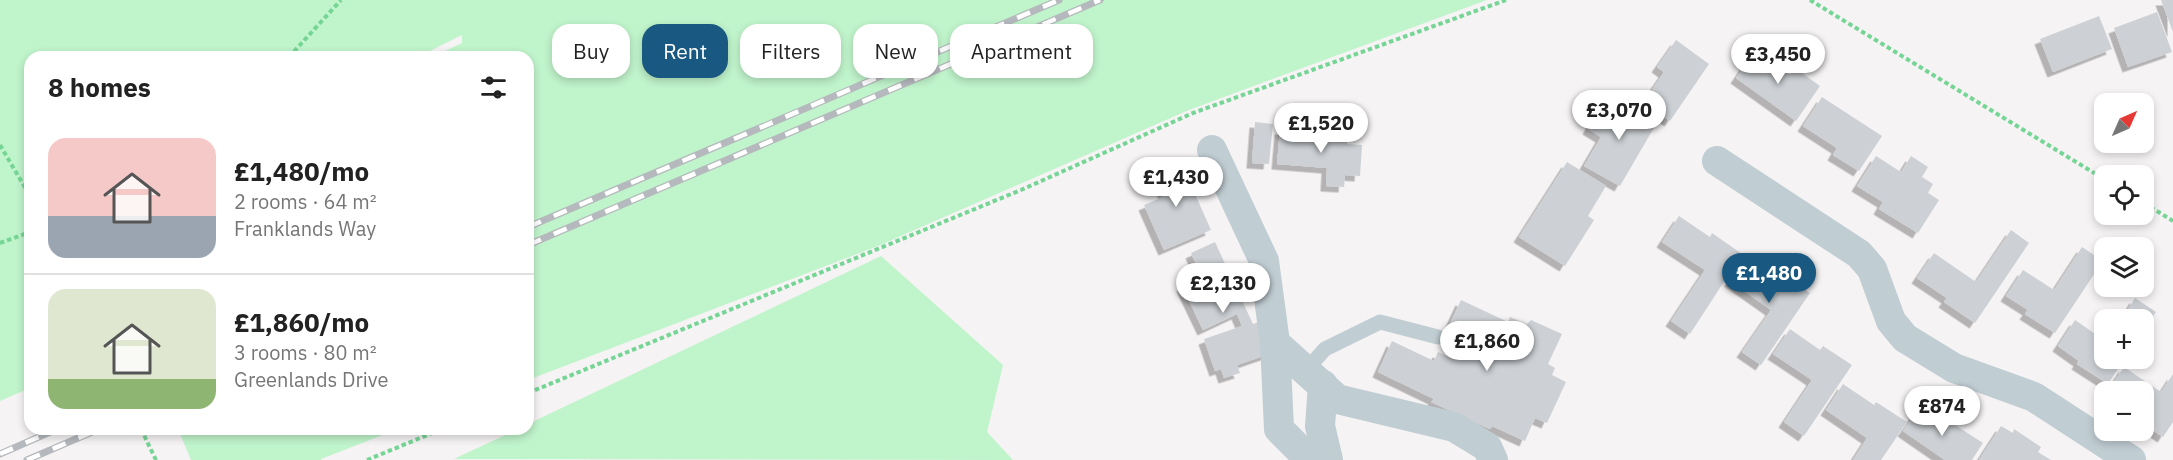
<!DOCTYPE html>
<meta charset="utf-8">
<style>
:root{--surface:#fff;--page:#f6f6f6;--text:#222;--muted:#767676;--line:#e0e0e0;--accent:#195880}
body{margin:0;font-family:"IBM Plex Sans",sans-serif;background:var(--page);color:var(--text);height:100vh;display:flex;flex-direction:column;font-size:22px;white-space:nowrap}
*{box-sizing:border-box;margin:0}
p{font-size:20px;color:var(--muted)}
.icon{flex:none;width:33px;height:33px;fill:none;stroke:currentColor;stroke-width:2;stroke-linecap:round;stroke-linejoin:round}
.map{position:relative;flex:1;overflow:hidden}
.details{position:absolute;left:24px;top:51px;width:510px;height:384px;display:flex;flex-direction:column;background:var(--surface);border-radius:18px;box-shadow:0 3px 9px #0003}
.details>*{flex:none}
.hud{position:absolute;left:552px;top:24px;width:570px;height:54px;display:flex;gap:12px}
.needle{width:39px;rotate:45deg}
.buttons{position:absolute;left:2094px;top:93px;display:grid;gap:12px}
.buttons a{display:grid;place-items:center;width:60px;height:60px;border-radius:12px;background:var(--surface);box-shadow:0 3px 9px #0003;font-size:30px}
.price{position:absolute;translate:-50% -51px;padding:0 14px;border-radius:21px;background:#fff;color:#222;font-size:20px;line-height:39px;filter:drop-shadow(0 2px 3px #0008)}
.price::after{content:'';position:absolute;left:50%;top:36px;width:18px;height:14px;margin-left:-9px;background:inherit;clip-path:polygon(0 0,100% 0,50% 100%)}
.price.active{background:var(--accent);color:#fff}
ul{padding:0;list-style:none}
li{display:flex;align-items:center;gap:18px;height:150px;padding:0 24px}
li+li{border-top:2px solid var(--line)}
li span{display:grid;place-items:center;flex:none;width:168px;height:120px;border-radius:18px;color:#555}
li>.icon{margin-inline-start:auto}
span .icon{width:72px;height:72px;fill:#fffc;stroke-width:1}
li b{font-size:26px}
h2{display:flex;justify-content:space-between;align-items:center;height:72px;padding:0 24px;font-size:26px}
.pill{padding:0 21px;border-radius:18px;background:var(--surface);box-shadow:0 3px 9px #0003;font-size:21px;line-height:54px}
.pill.active{background:var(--accent);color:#fff}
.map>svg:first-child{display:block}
</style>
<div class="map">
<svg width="2173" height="460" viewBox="0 0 2173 460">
<defs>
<filter id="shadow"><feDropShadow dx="-5.5" dy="5.5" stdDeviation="0" flood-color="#0004"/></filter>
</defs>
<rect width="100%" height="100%" fill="#f5f3f3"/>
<!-- green -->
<g fill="#c0f4cb">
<path d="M0 0H1487L1189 110 878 246 528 380V57H432L462 43V35L418 57H30V388L0 401Z"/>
<path d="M881 256 1003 365 987 432 1013 460 454 459 518 429H528V424Z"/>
<path d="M178 429H398L321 459 322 460H191Z"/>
</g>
<!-- building -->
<g fill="#cdd1d5" filter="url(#shadow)">
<path d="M2161 0H2173V32Z"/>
<path d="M2157 12 2172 52 2128 67 2114 28Z"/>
<path d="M2099 16 2112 49 2053 72 2040 39Z"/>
<path d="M1676 40 1709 64 1670 121 1643 103 1664 72 1657 67Z"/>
<path d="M1755 50 1790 75 1795 68 1820 86 1796 121 1736 78Z"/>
<path d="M1822 97 1882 136 1859 171 1833 155 1837 148 1803 126Z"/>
<path d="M1629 102 1659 119 1620 186 1584 166 1601 137 1588 129 1602 104 1622 116Z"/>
<path d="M1255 122 1273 124 1269 164 1252 163Z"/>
<path d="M1280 129 1347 134V144L1362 145 1360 176 1345 175 1344 187 1326 186 1327 168 1277 164Z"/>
<path d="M1876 156 1901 172 1911 156 1928 167 1922 177 1933 184 1928 193 1939 200 1918 233 1879 209 1883 202 1857 186Z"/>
<path d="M1180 160 1211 230 1164 250 1144 205 1165 196 1154 172Z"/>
<path d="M1567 162 1606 186 1588 216 1594 220 1565 266 1519 237Z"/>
<path d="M1679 216 1710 237 1712 233 1742 254 1690 334 1671 321 1705 270 1662 242Z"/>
<path d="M2011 230 2029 243 1975 323 1944 302 1947 298 1917 278 1934 253 1976 282Z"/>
<path d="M1215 242 1253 324 1259 322 1269 354 1237 365 1240 373 1224 378 1221 369 1215 371 1204 339 1242 326 1237 314 1203 330 1182 286 1202 277 1191 253Z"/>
<path d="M2082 247 2103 261 2055 333 2025 314 2028 310 2006 296 2023 270 2054 290Z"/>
<path d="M1747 255 1778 276 1780 273 1810 293 1761 365 1742 352 1771 310 1730 281Z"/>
<path d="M2135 298 2156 312 2144 330V320H2121Z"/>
<path d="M1461 300 1508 322 1510 317 1527 324 1531 320 1562 334 1548 364 1555 368 1552 375 1566 382 1547 423 1535 418 1525 441 1492 426 1490 429 1431 402 1434 399 1378 372 1392 341 1434 361 1438 352 1451 358 1458 344 1490 359 1494 349 1448 328Z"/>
<path d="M2075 320 2104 340V358H2125L2108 384 2077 364 2079 361 2058 346Z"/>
<path d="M1790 329 1820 350 1823 346 1852 365 1804 436 1784 422 1812 380 1773 354Z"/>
<path d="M2124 367 2161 392 2173 374V422L2163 437 2144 424V392H2107Z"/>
<path d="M1843 384 1874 405 1876 402 1907 422 1881 460H1853L1867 438 1826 410Z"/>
<path d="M1920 406 1950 426 1952 423 1983 443 1972 460H1945L1903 431Z"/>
<path d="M2001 426 2013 433 2014 429 2041 447 2038 452 2051 460H1979Z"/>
</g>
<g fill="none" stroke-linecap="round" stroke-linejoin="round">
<!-- path -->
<g stroke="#75d595" stroke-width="4" stroke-dasharray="4.5 3" stroke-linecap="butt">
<path d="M1810 0 2104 179"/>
<path d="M289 57 341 0"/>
<path d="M0 145 30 196"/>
<path d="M2144 203 2173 221"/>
<path d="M0 243 30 232"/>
<path d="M528 393 1021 190 1193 113 1506 0"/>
<path d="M141 429 156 460"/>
<path d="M367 460 442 429"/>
</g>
<!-- service -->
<path stroke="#c0cdd3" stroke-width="15" d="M1306 370 1325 349 1380 322 1438 337"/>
<!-- minor -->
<g stroke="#c0cdd3" stroke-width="30">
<path d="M1212 150 1264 261 1275 343 1279 429 1310 460"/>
<path d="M1717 161 1859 254 1872 269 1891 321 1905 338 1954 368 2034 397 2131 460"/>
<path d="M1275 343 1337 399 1454 427 1487 447 1493 460"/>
<path d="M1323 385 1320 426 1328 460"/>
</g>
<defs>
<g id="rail">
<path d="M528 227 1059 0"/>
<path d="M528 245 1100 0"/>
<path d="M0 454 57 429"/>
<path d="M27 460 99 429"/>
</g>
</defs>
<!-- rail casing -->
<use href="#rail" stroke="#b5b9bd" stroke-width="7"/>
<!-- rail -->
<use href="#rail" stroke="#fff" stroke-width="4.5" stroke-dasharray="14" stroke-linecap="butt"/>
</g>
</svg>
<div class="buttons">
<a><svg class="needle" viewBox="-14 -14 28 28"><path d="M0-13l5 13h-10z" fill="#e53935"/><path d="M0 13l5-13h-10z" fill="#767676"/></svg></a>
<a><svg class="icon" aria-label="locate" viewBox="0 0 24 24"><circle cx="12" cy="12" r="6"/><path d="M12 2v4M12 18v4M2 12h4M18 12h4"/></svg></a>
<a><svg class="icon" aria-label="layers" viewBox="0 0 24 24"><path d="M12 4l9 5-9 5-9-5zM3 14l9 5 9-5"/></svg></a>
<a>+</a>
<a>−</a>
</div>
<b class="price" style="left:1778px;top:85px">£3,450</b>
<b class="price" style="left:1619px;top:141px">£3,070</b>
<b class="price" style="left:1321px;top:154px">£1,520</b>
<b class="price" style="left:1176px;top:208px">£1,430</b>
<b class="price active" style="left:1769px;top:304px">£1,480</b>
<b class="price" style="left:1223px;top:314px">£2,130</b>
<b class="price" style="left:1487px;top:372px">£1,860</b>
<b class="price" style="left:1942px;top:437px">£874</b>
<div class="hud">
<a class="pill">Buy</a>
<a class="pill active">Rent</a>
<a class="pill">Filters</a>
<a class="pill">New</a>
<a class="pill">Apartment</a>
</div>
<section class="details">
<h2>8 homes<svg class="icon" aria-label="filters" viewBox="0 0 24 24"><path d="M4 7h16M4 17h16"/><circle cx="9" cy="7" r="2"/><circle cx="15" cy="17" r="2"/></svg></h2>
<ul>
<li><span style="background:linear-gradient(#f6c9c9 65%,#9aa5b1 0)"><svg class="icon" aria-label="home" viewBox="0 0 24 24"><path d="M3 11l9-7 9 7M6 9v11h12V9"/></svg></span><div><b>£1,480/mo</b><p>2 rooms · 64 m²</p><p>Franklands Way</p></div></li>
<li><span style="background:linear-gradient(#dfe7d0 75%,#8fb573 0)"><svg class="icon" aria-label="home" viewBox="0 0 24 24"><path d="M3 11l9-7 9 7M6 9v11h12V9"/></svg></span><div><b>£1,860/mo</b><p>3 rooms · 80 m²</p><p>Greenlands Drive</p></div></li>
</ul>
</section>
</div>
